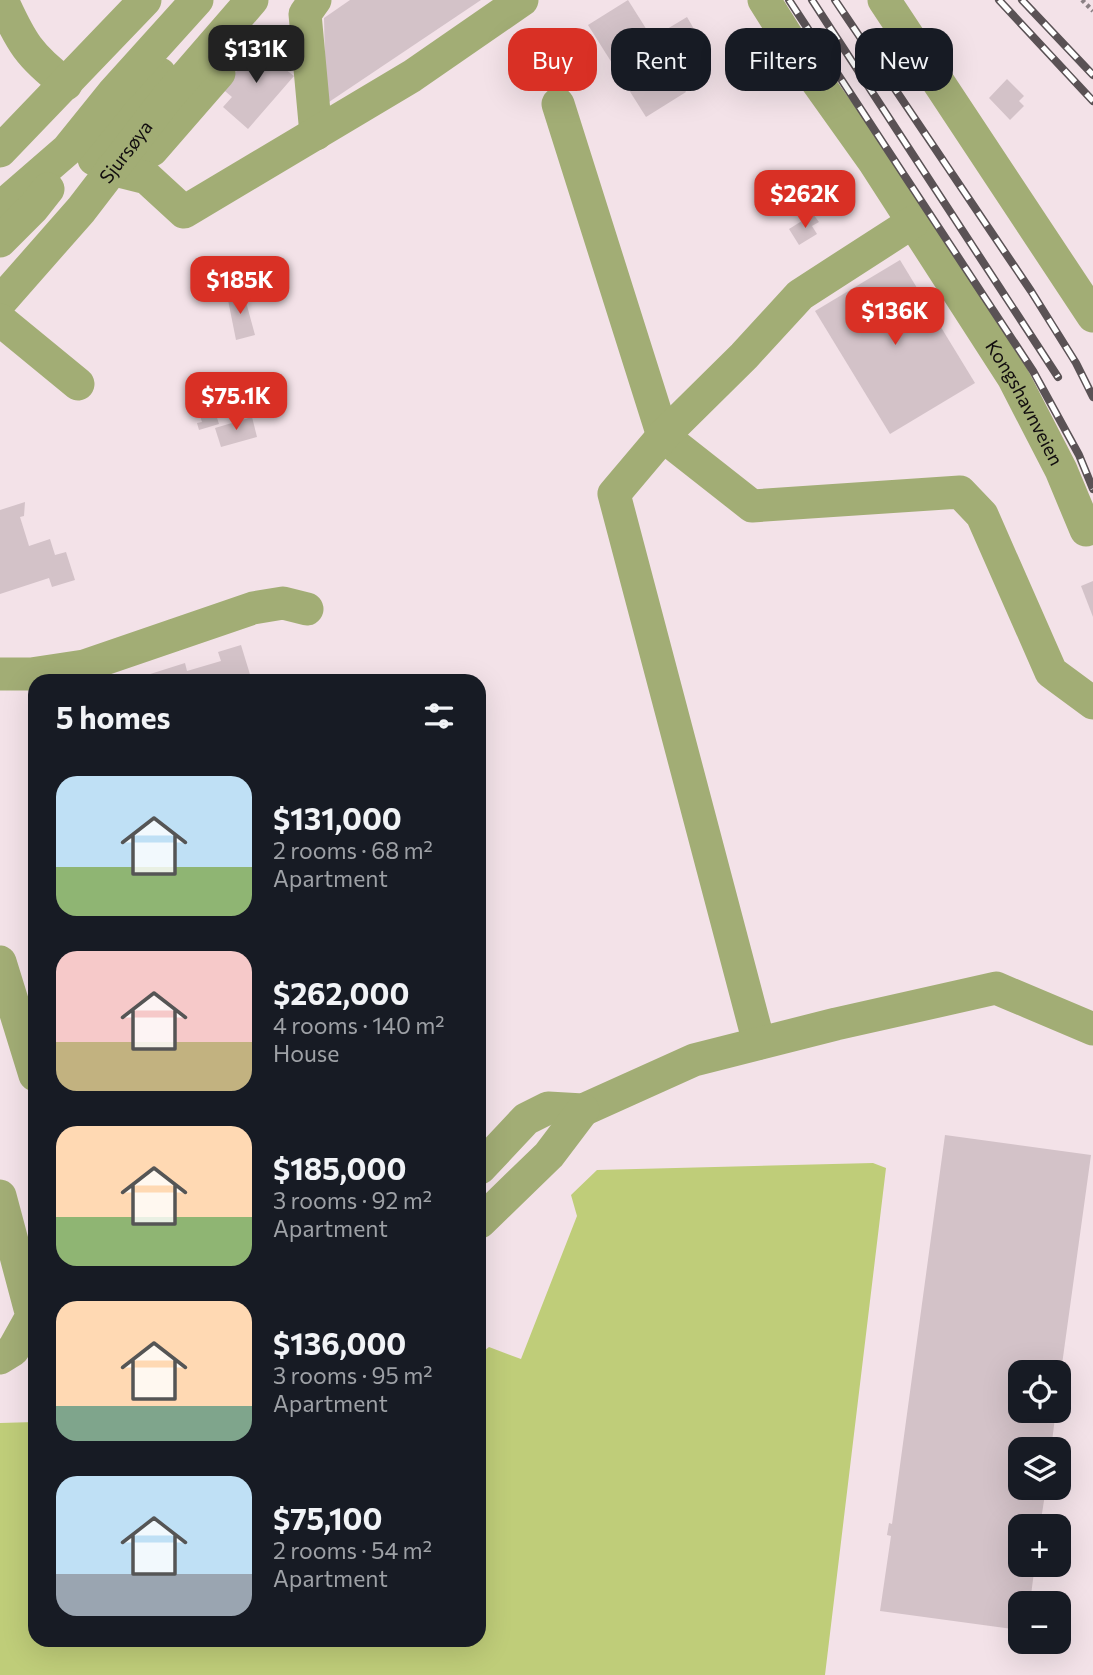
<!DOCTYPE html>
<meta charset="utf-8">
<style>
:root{--surface:#171b24;--page:#242831;--text:#f1f3f6;--muted:#9ea1a6;--accent:#d93025}
body{margin:0;font-family:Commissioner,sans-serif;background:var(--page);color:var(--text);height:100vh;display:flex;flex-direction:column;font-size:26px;white-space:nowrap}
*{box-sizing:border-box;margin:0}
p{font-size:23px;color:var(--muted)}
.icon{flex:none;width:38px;height:38px;fill:none;stroke:currentColor;stroke-width:2;stroke-linecap:round;stroke-linejoin:round}
.map{position:relative;flex:1;overflow:hidden}
.details{position:absolute;left:28px;top:674px;width:458px;height:973px;display:flex;flex-direction:column;background:var(--surface);border-radius:21px;box-shadow:0 7px 28px #0002}
.details>*{flex:none}
.hud{position:absolute;left:508px;top:28px;width:480px;height:63px;display:flex;gap:14px}
.buttons{position:absolute;left:1008px;top:1360px;display:grid;gap:14px}
.buttons a{display:grid;place-items:center;width:63px;height:63px;border-radius:14px;background:var(--surface);box-shadow:0 7px 28px #0002;font-size:35px}
.price{position:absolute;translate:-50% -60px;padding:0 16px;border-radius:14px;background:var(--accent);color:#fff;font-size:23px;line-height:46px;filter:drop-shadow(0 2px 4px #0008)}
.price::after{content:'';position:absolute;left:50%;top:42px;width:21px;height:16px;margin-left:-10px;background:inherit;clip-path:polygon(0 0,100% 0,50% 100%)}
.price.on{background:#222;color:#fff}
ul{padding:0;list-style:none}
li{display:flex;align-items:center;gap:21px;height:175px;padding:0 28px}
li span{display:grid;place-items:center;flex:none;width:196px;height:140px;border-radius:21px;color:#555}
li>.icon{margin-inline-start:auto}
span .icon{width:84px;height:84px;fill:#fffc;stroke-width:1}
li b{font-size:30px}
h2{display:flex;justify-content:space-between;align-items:center;height:84px;padding:0 28px;font-size:30px}
.tag{padding:0 24px;border-radius:21px;background:var(--surface);box-shadow:0 7px 28px #0002;font-size:24px;line-height:63px}
.tag.on{background:var(--accent);color:#fff}
.map>svg:first-child{display:block}
</style>
<div class="map">
<svg width="1093" height="1675" viewBox="0 0 1093 1675">
<rect width="100%" height="100%" fill="#f3e2e8"/>
<!-- water -->
<path fill="#bfcd79" d="M873 1163 886 1168 825 1675H0V1423L35 1422V1640H480V1354L489 1347 521 1359 577 1216 571 1195 597 1170Z"/>
<!-- building -->
<g fill="#d3c2c8">
<path d="M350 0H481L326 104 324 18Z"/>
<path d="M628 0 686 92 646 117 588 25Z"/>
<path d="M687 17 698 36 693 39 699 50 683 59 677 48 672 50 662 32Z"/>
<path d="M263 42 289 65 285 69 294 76 248 129 223 107 232 97 219 86 233 71 235 73Z"/>
<path d="M1007 79 1024 96 1019 101 1024 106 1010 120 989 98Z"/>
<path d="M813 214 819 222 812 226 817 234 799 245 789 229Z"/>
<path d="M900 260 975 383 890 434 815 311Z"/>
<path d="M243 291 255 335 236 340 227 295Z"/>
<path d="M205 380 219 424 199 430 197 423 202 422 190 385Z"/>
<path d="M252 417 257 437 221 447 215 428Z"/>
<path d="M25 502 24 516 20 517 29 546 50 539 55 555 66 552 75 580 52 587 49 578 0 594V510Z"/>
<path d="M1093 581V617L1081 586Z"/>
<path d="M241 645 252 681H128L185 663 187 671 221 661 218 652Z"/>
<path d="M945 1135 1091 1155 1060 1379 1059 1372H1020V1410H1056L1051 1449H1020V1488H1046L1040 1526H1020V1564H1035L1030 1603H1020V1630L880 1611 891 1536 887 1535 889 1523 892 1524Z"/>
</g>
<g fill="none" stroke-linecap="round" stroke-linejoin="round">
<!-- path -->
<path stroke="#8b8084" stroke-width="4.5" stroke-dasharray="3.5 3.5" stroke-linecap="butt" d="M1082 0 1093 11"/>
<!-- minor -->
<g stroke="#a2ad75" stroke-width="33">
<path d="M2 0C21 42 29 56 66 84"/>
<path d="M315 0 305 14 316 134"/>
<path id="s1" d="M764 0 803 62 875 163 1013 377 1061 470 1086 530"/>
<path d="M884 0 1093 316"/>
<path d="M558 104 663 436 752 506 960 492 982 515 1051 672 1093 703"/>
<path d="M0 151 145 0"/>
<path d="M145 154 152 150 219 73"/>
<path d="M94 159 122 115 160 74"/>
<path d="M111 169 147 178 184 212 412 76 522 0"/>
<path d="M0 208 67 150 113 93 197 0"/>
<path d="M0 241 33 208 48 189"/>
<path id="s2" d="M0 302 81 210 167 98 252 0"/>
<path d="M0 320 78 384"/>
<path d="M0 674H31L84 666 253 608 283 603 307 609"/>
<path d="M0 962 35 1075"/>
<path d="M759 1043 614 494 663 436 744 356 800 295 913 222"/>
<path d="M480 1168 526 1119 548 1108 583 1110 694 1060 836 1024 996 988 1093 1029"/>
<path d="M0 1196 32 1316 13 1350 0 1358"/>
<path d="M480 1222 549 1155 583 1110"/>
</g>
<defs>
<g id="rail">
<path d="M789 0 1033 371 1079 455 1093 489"/>
<path d="M812 0 1058 377"/>
<path d="M835 0 1031 291 1076 363 1093 397"/>
<path d="M999 0 1093 101"/>
<path d="M1022 0 1093 75"/>
</g>
</defs>
<!-- rail casing -->
<use href="#rail" stroke="#5a5255" stroke-width="8"/>
<!-- rail -->
<use href="#rail" stroke="#fff" stroke-width="5" stroke-dasharray="16" stroke-linecap="butt"/>
</g>
<g text-anchor="middle" stroke-width="5" stroke-linejoin="round" paint-order="stroke">
<!-- street labels -->
<g font-size="19" fill="#110c0e" stroke="#fff">
<text dy="7" stroke="none"><textPath href="#s2" startOffset="196">Sjursøya</textPath></text>
<text dy="7" stroke="none"><textPath href="#s1" startOffset="480">Kongshavnveien</textPath></text>
</g>
</g>
</svg>
<div class="buttons">
<a><svg class="icon" aria-label="locate" viewBox="0 0 24 24"><circle cx="12" cy="12" r="6"/><path d="M12 2v4M12 18v4M2 12h4M18 12h4"/></svg></a>
<a><svg class="icon" aria-label="layers" viewBox="0 0 24 24"><path d="M12 4l9 5-9 5-9-5zM3 14l9 5 9-5"/></svg></a>
<a>+</a>
<a>−</a>
</div>
<b class="price on" style="left:256px;top:85px">$131K</b>
<b class="price" style="left:805px;top:230px">$262K</b>
<b class="price" style="left:240px;top:316px">$185K</b>
<b class="price" style="left:895px;top:347px">$136K</b>
<b class="price" style="left:236px;top:432px">$75.1K</b>
<div class="hud">
<a class="tag on">Buy</a>
<a class="tag">Rent</a>
<a class="tag">Filters</a>
<a class="tag">New</a>
</div>
<section class="details">
<h2>5 homes<svg class="icon" aria-label="filters" viewBox="0 0 24 24"><path d="M4 7h16M4 17h16"/><circle cx="9" cy="7" r="2"/><circle cx="15" cy="17" r="2"/></svg></h2>
<ul>
<li><span style="background:linear-gradient(#bfe0f5 65%,#8fb573 0)"><svg class="icon" aria-label="home" viewBox="0 0 24 24"><path d="M3 11l9-7 9 7M6 9v11h12V9"/></svg></span><div><b>$131,000</b><p>2 rooms · 68 m²</p><p>Apartment</p></div></li>
<li><span style="background:linear-gradient(#f6c9c9 65%,#c2b280 0)"><svg class="icon" aria-label="home" viewBox="0 0 24 24"><path d="M3 11l9-7 9 7M6 9v11h12V9"/></svg></span><div><b>$262,000</b><p>4 rooms · 140 m²</p><p>House</p></div></li>
<li><span style="background:linear-gradient(#ffd9b3 65%,#8fb573 0)"><svg class="icon" aria-label="home" viewBox="0 0 24 24"><path d="M3 11l9-7 9 7M6 9v11h12V9"/></svg></span><div><b>$185,000</b><p>3 rooms · 92 m²</p><p>Apartment</p></div></li>
<li><span style="background:linear-gradient(#ffd9b3 75%,#7fa58c 0)"><svg class="icon" aria-label="home" viewBox="0 0 24 24"><path d="M3 11l9-7 9 7M6 9v11h12V9"/></svg></span><div><b>$136,000</b><p>3 rooms · 95 m²</p><p>Apartment</p></div></li>
<li><span style="background:linear-gradient(#bfe0f5 70%,#9aa5b1 0)"><svg class="icon" aria-label="home" viewBox="0 0 24 24"><path d="M3 11l9-7 9 7M6 9v11h12V9"/></svg></span><div><b>$75,100</b><p>2 rooms · 54 m²</p><p>Apartment</p></div></li>
</ul>
</section>
</div>
